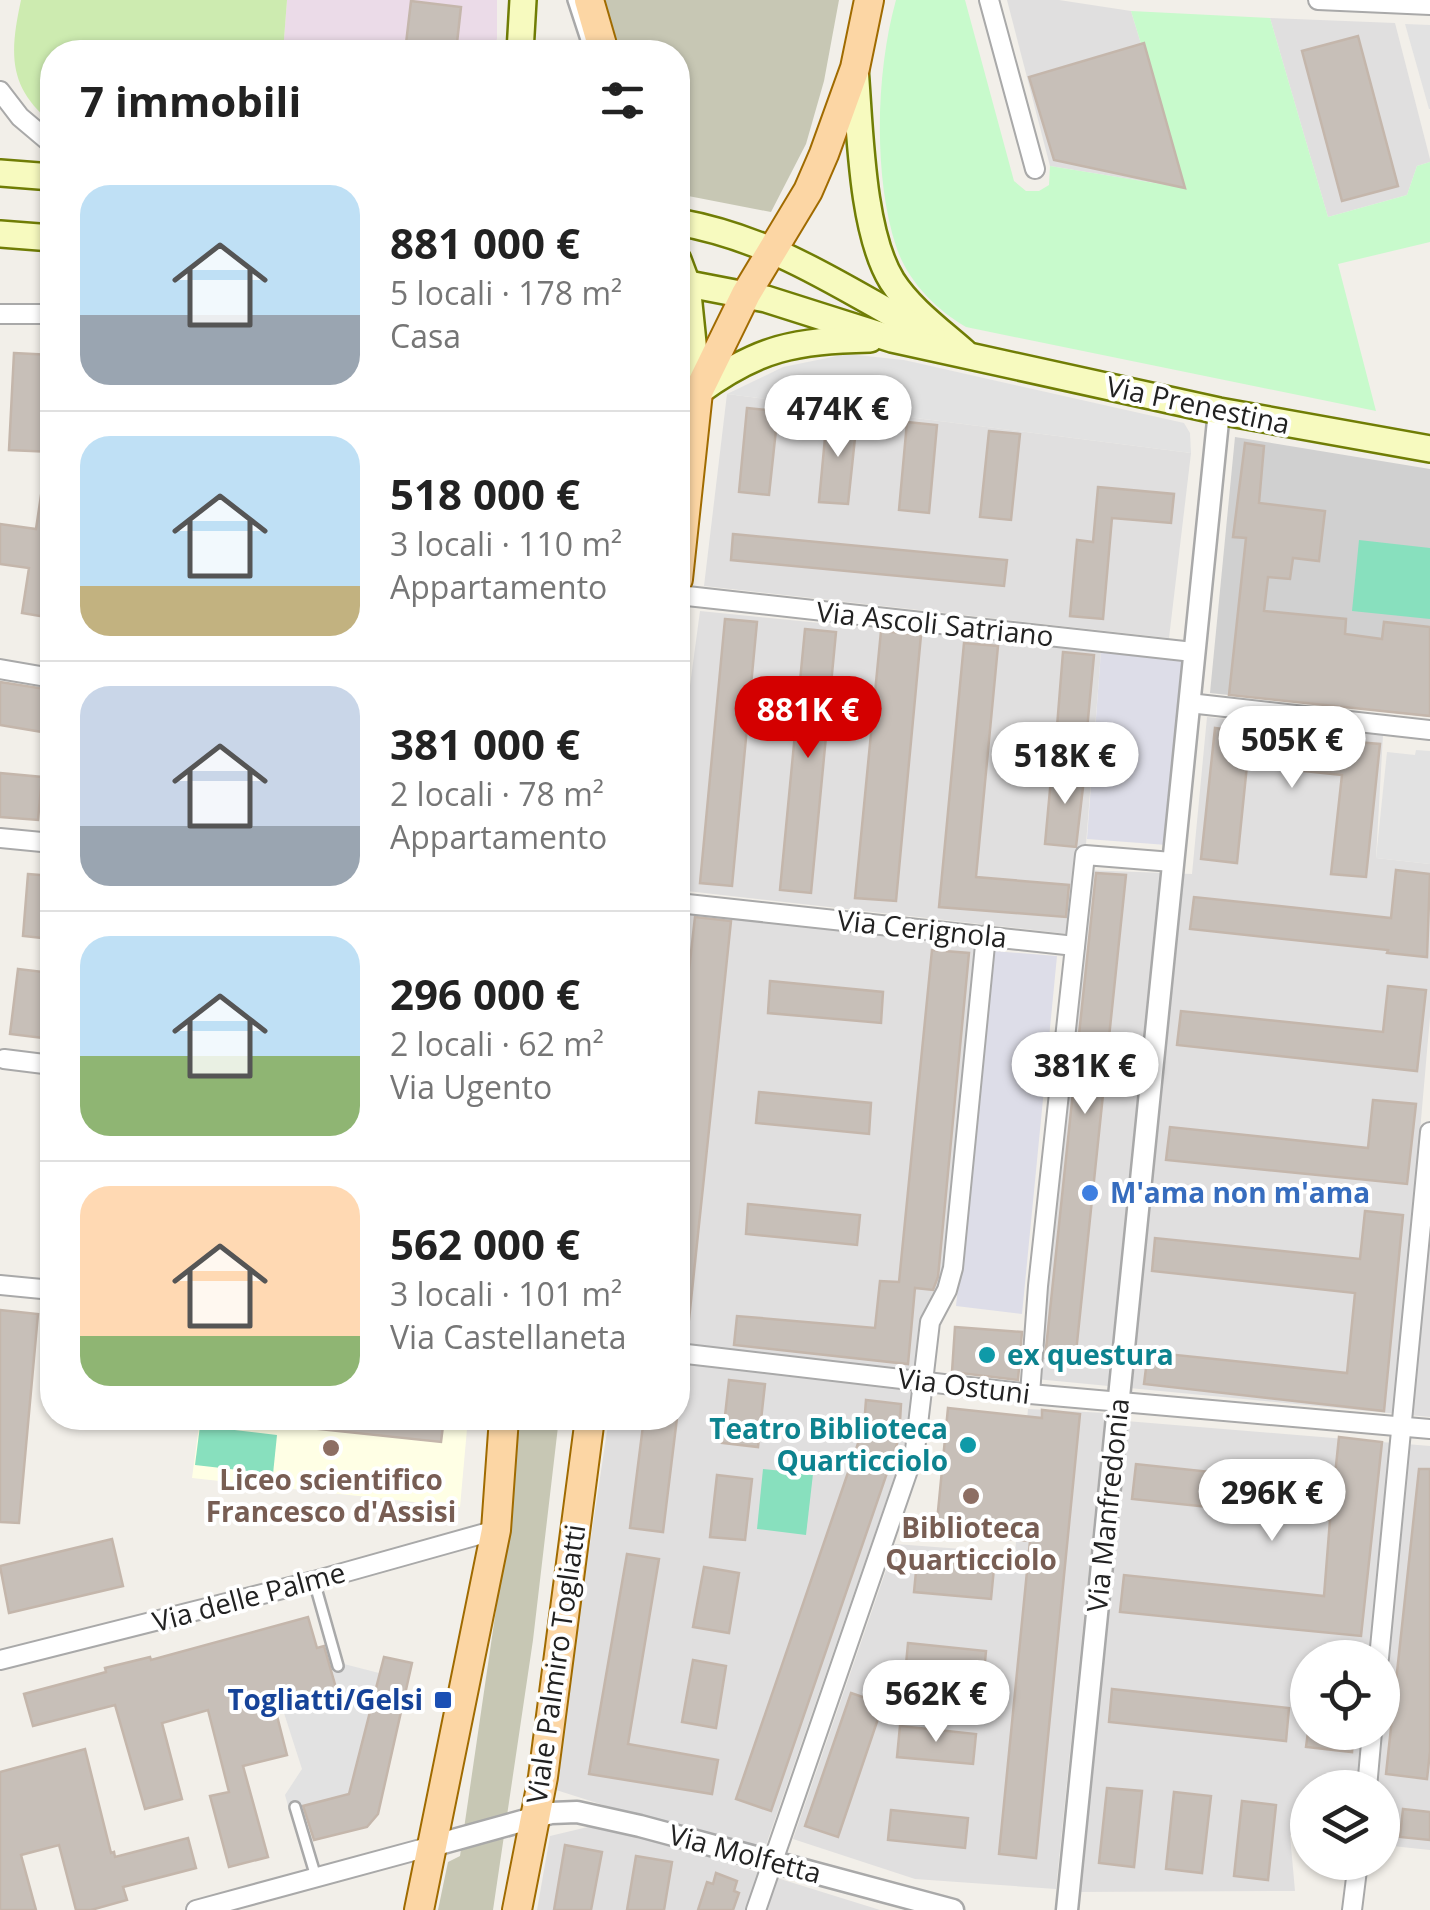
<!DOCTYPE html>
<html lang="it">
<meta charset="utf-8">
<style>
:root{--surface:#fff;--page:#f2f2f2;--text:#222;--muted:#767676;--line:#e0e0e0;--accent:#d40000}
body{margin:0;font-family:"Open Sans",sans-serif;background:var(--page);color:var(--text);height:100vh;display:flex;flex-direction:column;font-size:38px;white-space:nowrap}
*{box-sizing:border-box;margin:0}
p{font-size:32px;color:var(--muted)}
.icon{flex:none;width:55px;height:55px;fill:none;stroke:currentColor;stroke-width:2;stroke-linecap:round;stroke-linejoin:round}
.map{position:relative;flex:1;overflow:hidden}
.sheet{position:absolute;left:40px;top:40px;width:650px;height:1390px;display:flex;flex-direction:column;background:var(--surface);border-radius:40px;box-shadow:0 2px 8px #0004}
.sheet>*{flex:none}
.fabs{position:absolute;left:1290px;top:1640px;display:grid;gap:20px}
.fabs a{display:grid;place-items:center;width:110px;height:110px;border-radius:50%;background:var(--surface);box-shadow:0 2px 8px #0004;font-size:50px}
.price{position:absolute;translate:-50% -85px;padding:0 22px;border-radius:35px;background:#fff;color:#222;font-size:32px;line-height:65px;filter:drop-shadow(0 2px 5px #0008)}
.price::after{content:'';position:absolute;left:50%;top:60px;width:30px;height:22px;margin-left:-15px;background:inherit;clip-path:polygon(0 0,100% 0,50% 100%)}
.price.active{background:var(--accent);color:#fff}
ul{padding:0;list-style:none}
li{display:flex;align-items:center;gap:30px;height:250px;padding:0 40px}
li+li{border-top:2px solid var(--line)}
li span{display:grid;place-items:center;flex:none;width:280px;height:200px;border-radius:30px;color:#555}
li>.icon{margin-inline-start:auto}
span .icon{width:120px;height:120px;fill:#fffc;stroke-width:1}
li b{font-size:42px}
h2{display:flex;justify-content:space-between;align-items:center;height:120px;padding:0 40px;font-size:42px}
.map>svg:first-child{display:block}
</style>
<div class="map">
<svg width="1430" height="1910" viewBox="0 0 1430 1910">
<rect width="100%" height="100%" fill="#f2efe9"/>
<!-- residential -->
<g fill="#e0dfdf" fill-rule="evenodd">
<path d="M1007 0H1059L1131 11 1185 188 1050 166Z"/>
<path d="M1270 18 1395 23 1430 159V162L1417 166 1407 195 1328 217Z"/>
<path d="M727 394 1191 453 1169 638 704 586Z"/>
<path d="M700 611 1101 651 1084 870 1192 874 1207 717 1383 735 1376 858 1430 864V1017L1418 1154 1430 1156V1417L1036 1379 1077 935 678 890V775Z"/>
<path d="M678 912 975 946 945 1268 938 1294 920 1321 911 1421 901 1458 765 1848 644 1818 553 1789 609 1418H678Z"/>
<path d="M1028 1409 1105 1413 1056 1889 915 1879 793 1839 895 1544 1015 1553Z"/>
<path d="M1126 1421 1430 1446V1850L1383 1845 1382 1788H1308L1307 1836 1290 1835 1295 1891 1078 1892ZM1308 1658H1382V1732H1308Z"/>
<path d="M592 1826 629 1832 880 1910H537L550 1836Z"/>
</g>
<!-- industrial -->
<path fill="#ebdbe8" d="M287 0H497V38L494 52H283Z"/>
<!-- education -->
<path fill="#ffffe5" d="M200 1418H468L460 1507 192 1478Z"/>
<!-- religious -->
<path fill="#d0d0d0" d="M1235 437 1430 469V717L1210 693Z"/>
<!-- construction -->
<g fill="#c7c7b4">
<path d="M604 0H839L824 81 806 144 771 212 678 194V52H616Z"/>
<path d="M517 1418H559L533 1640 493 1910H438L448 1862 460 1856 500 1582Z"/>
</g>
<!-- grass -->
<path fill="#cdebb0" d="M21 0H287L283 52H52V123C7 87 10 52 21 0Z"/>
<!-- park -->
<path fill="#c8facc" d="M896 0H965L1014 181 1026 191H1039L1049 185 1050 166 1185 188 1131 11 1270 18 1328 217 1407 195 1417 166 1430 162V242L1338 264 1376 411 966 327C935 309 907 280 896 246 873 176 876 71 896 0Z"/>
<!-- pitch -->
<g fill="#88e0be">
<path d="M1359 540 1430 548V619L1352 611Z"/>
<path d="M200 1426 277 1435 273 1474 195 1465Z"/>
<path d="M763 1469 813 1474 806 1535 757 1529Z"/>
</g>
<!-- parking -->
<g fill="#e2e2e2">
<path d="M1405 24 1430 25V109H1429Z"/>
<path d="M847 354 904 360 1184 423 1190 433 1191 453 727 394 783 367Z"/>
<path d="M1416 750 1430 751V864L1376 858 1387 752 1415 755Z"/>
<path d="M344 1664 379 1673 349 1794 289 1809 285 1795 302 1769 283 1710 339 1695 332 1669Z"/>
</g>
<!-- plaza -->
<g fill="#dddde8">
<path d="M1101 651 1183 660 1167 845 1087 839Z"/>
<path d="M993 951 1057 956 1022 1314 956 1306Z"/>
</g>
<!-- building -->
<g fill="#c7bfb8" stroke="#c4b6ab" stroke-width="2.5">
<path d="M411 1 461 7 456 52H405Z"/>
<path d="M1358 36 1398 186 1342 201 1302 51Z"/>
<path d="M1144 43 1185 188 1054 160 1029 77Z"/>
<path d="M14 353 52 355V452L9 450Z"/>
<path d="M747 408 778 411 769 495 739 492Z"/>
<path d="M827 416 857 419 848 504 819 502Z"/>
<path d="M907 422 937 425 929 513 899 510Z"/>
<path d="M989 431 1020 434 1011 520 980 517Z"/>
<path d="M1245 443 1264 446 1259 503 1325 511 1319 561 1293 558 1290 579 1268 577 1264 611 1346 619 1345 634 1382 639 1384 622 1430 627V716L1229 695 1246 538 1233 537Z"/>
<path d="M43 482 52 483V618L22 613 29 568 0 564V524L36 529Z"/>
<path d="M1098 487 1174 494 1171 523 1112 518 1103 619 1070 616 1077 540 1093 542Z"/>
<path d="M733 534 1007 560 1004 586 731 560Z"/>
<path d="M725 619 757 622 732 886 700 883Z"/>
<path d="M805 629 836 632 811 893 780 890Z"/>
<path d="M881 631 921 635 896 901 855 898Z"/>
<path d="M964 643 998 646 976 877 1069 885 1066 917 939 907Z"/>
<path d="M1063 652 1094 655 1087 730 1057 727Z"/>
<path d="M0 682 52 690 48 733 0 725Z"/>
<path d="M1215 728 1250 732V736L1345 745V741L1380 744 1366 877 1331 874 1342 775 1247 765 1237 863 1201 859Z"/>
<path d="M1052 768 1085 770 1076 847 1045 844Z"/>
<path d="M0 773 42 777 38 820 0 817Z"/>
<path d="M1396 870 1430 874 1427 957 1387 953 1388 950 1190 929 1194 897 1391 918Z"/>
<path d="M1096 873 1126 875 1075 1362 1045 1358Z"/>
<path d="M28 874 52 876V939L23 936Z"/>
<path d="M695 917 731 921 688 1329 678 1328V1068Z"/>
<path d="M932 950 969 953 938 1277 933 1290 915 1288 908 1364 734 1345 737 1316 875 1328 880 1281 899 1282Z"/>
<path d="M18 969 52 973V1039L10 1034Z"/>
<path d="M770 981 883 992 881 1023 768 1013Z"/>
<path d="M1388 986 1426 990 1417 1071 1177 1045 1181 1011 1383 1032Z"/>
<path d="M759 1092 871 1103 869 1134 756 1123Z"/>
<path d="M1373 1100 1416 1104 1407 1184 1166 1160 1170 1127 1368 1148Z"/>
<path d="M748 1204 860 1215 857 1245 746 1234Z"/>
<path d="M1365 1211 1403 1215 1384 1411 1144 1384 1148 1352 1347 1373 1355 1293 1152 1271 1155 1238 1360 1259Z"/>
<path d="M0 1310 38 1314 19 1523 0 1522Z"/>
<path d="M955 1327 1022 1332 1018 1380 952 1372Z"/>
<path d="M729 1380 765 1384 758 1447 722 1443Z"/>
<path d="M866 1400 901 1404 899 1438 771 1811 736 1799 864 1426Z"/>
<path d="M948 1408 1042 1418V1410L1080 1414 1036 1858 999 1854 1030 1541 936 1532Z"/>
<path d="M318 1418H444L441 1442 318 1429Z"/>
<path d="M644 1418H677L663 1532 630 1528Z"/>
<path d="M1339 1437 1382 1442 1361 1636 1120 1612 1124 1575 1324 1596 1330 1520 1132 1499 1136 1464 1334 1485Z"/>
<path d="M1419 1469H1430V1752L1427 1779 1386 1774Z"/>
<path d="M717 1475 752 1479 745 1540 710 1537Z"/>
<path d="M112 1539 123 1586 9 1613 0 1566Z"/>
<path d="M627 1554 659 1559 628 1744 718 1760 712 1794 589 1774Z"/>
<path d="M917 1561 994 1568 991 1599 914 1592Z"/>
<path d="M704 1567 739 1573 729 1633 693 1627Z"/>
<path d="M308 1617 317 1648 324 1646 338 1695 276 1712 287 1755 243 1766 268 1857 229 1867 210 1796 229 1792 208 1710 162 1723 182 1799 145 1809 115 1705 33 1726 24 1694 106 1672 105 1668 150 1657 151 1660Z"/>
<path d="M908 1643 986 1651 983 1682 905 1675Z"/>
<path d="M384 1657 412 1663 378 1814 367 1827 314 1840 303 1806 349 1794Z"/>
<path d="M693 1660 726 1666 716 1728 682 1722Z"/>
<path d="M1112 1689 1289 1708 1286 1741 1109 1722Z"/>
<path d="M851 1693 883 1704 838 1837 805 1826Z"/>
<path d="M900 1726 976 1734 973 1764 897 1757Z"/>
<path d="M1308 1732H1354L1352 1752 1306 1747Z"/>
<path d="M85 1749 111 1853 114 1852 115 1857 188 1838 196 1868 123 1887 127 1900 91 1910H76L59 1845 21 1855 36 1910H0V1772Z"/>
<path d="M1107 1788 1142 1791 1134 1867 1099 1863Z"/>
<path d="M1174 1792 1211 1796 1202 1873 1166 1869Z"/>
<path d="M1242 1801 1276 1805 1268 1880 1234 1876Z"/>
<path d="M1403 1809 1430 1812V1840L1400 1837Z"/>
<path d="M891 1810 968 1818 965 1848 888 1840Z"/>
<path d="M565 1845 602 1852 591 1910H554Z"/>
<path d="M636 1856 672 1862 664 1910H627Z"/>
<path d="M716 1873 737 1881 734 1891 739 1893 733 1910H698L707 1882 713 1884Z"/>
</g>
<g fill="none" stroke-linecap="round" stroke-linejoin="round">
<defs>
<g id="service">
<path d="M573 0 590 52"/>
<path d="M314 1581 338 1666"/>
<path d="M295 1807 316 1877"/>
</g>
<g id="minor">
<path d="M989 0 1035 169"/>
<path d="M1318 0 1430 5"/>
<path d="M0 91 20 117 52 144"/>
<path d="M0 314H52"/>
<path d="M678 595 1193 652"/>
<path d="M0 669 52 678"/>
<path d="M1189 703 1430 730"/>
<path d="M0 838 52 843"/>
<path d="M678 903 1075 946"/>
<path d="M4 1059 52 1065"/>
<path d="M0 1285 52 1290"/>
<path d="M678 1353 1030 1394 1430 1429"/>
<path d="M1030 1394 1038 1286 1085 855 1172 862"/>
<path d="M1379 1658 1430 1132"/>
<path d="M0 1660 314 1581 496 1530"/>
<path d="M1367 1788 1372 1732"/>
<path d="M196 1910 432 1846"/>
<path d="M756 1910 915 1450 930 1322 947 1290 953 1268 986 935"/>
<path d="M1352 1910 1358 1862"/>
</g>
<g id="tertiary">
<path d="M432 1846 551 1813 577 1812 640 1826 953 1910"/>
<path d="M1067 1910 1219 411"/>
</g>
<g id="secondary">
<path d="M520 52 523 0"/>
<path d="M855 68C860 127 861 231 892 281 910 309 939 330 964 352"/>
<path d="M0 173 52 177"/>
<path d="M678 222C778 240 845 290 932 336"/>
<path d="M0 234 52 238"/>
<path d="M678 260 687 284 698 392"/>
<path d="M678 282 766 299 892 339 1219 411 1430 449"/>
<path d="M698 392C759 347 795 341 870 339"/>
</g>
<g id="primary">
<path d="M589 0 604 52"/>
<path d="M678 579 698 392 746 294 808 191 824 154 855 68 869 0"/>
<path d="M419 1910 496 1530 504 1418"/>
<path d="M517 1910 543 1777 590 1418"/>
</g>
</defs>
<!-- service casing -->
<use href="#service" stroke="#a9a9a9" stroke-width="14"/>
<!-- minor casing -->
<use href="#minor" stroke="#a9a9a9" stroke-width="22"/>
<!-- tertiary casing -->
<use href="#tertiary" stroke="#a9a9a9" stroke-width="25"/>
<!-- secondary casing -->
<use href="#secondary" stroke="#707d05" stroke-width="30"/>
<!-- primary casing -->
<use href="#primary" stroke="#a06b00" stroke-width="32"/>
<!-- service -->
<use href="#service" stroke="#fff" stroke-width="9"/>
<!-- minor -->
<use href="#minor" stroke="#fff" stroke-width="18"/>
<!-- tertiary -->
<use href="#tertiary" stroke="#fff" stroke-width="20"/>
<!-- secondary -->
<use href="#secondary" stroke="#f7fabf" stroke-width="25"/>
<!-- primary -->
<use href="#primary" stroke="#fcd6a4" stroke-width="28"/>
</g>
<!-- markers -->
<circle fill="#3f7fe0" stroke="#fff" stroke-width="4" cx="1090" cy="1193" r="10"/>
<g fill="#0f9aa8" stroke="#fff" stroke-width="4">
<circle cx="987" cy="1355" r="10"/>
<circle cx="968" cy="1445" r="10"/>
</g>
<g fill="#8d6e63" stroke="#fff" stroke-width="4">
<circle cx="331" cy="1448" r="10"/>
<circle cx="971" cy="1496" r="10"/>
</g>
<rect fill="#1a4fb4" stroke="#fff" stroke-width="4" x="433" y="1690" width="20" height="20" rx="5"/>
<g text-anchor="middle" stroke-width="8" stroke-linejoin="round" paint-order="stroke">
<!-- street labels -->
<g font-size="28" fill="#222" stroke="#fff">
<text transform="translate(1198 405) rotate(12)" y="10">Via Prenestina</text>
<text transform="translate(935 624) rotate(6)" y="10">Via Ascoli Satriano</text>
<text transform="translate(922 929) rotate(6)" y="10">Via Cerignola</text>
<text transform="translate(964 1386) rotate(7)" y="10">Via Ostuni</text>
<text transform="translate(1108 1505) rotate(-84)" y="10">Via Manfredonia</text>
<text transform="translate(249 1597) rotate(-15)" y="10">Via delle Palme</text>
<text transform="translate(556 1664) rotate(-82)" y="10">Viale Palmiro Togliatti</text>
<text transform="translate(745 1854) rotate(15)" y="10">Via Molfetta</text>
</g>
<!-- shop labels -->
<g font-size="28" font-weight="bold" fill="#366cbe" stroke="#fff" text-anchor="start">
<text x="1110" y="1203">M'ama non m'ama</text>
</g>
<!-- culture labels -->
<g font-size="28" font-weight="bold" fill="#0d838f" stroke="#fff" text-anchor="start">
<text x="1007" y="1365">ex questura</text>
<text x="948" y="1439" text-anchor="end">Teatro Biblioteca<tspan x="948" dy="32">Quarticciolo</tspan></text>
</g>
<!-- education labels -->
<g font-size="28" font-weight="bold" fill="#785e54" stroke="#fff">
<text x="331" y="1490">Liceo scientifico<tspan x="331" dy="32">Francesco d'Assisi</tspan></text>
<text x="971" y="1538">Biblioteca<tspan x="971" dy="32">Quarticciolo</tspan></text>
</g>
<!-- transit labels -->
<g font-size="28" font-weight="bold" fill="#164399" stroke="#fff" text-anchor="end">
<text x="423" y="1710">Togliatti/Gelsi</text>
</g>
</g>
</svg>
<div class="fabs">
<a><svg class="icon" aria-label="locate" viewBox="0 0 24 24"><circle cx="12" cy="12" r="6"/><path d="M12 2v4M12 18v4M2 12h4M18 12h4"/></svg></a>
<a><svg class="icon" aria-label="layers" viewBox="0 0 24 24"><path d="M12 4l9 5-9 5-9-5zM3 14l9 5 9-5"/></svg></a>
</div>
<b class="price" style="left:838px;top:460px">474K €</b>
<b class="price active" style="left:808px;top:761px">881K €</b>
<b class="price" style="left:1292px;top:791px">505K €</b>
<b class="price" style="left:1065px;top:807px">518K €</b>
<b class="price" style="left:1085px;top:1117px">381K €</b>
<b class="price" style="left:1272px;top:1544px">296K €</b>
<b class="price" style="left:936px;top:1745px">562K €</b>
<section class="sheet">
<h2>7 immobili<svg class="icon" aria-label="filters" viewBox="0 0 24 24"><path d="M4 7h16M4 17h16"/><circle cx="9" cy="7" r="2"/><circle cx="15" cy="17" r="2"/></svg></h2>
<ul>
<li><span style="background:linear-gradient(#bfe0f5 65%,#9aa5b1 0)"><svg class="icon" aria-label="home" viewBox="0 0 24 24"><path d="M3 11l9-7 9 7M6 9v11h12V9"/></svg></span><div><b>881 000 €</b><p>5 locali · 178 m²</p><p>Casa</p></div></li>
<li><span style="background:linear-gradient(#bfe0f5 75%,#c2b280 0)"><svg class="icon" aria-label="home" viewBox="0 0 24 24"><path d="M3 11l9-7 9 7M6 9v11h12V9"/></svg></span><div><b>518 000 €</b><p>3 locali · 110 m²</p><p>Appartamento</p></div></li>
<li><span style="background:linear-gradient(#c9d6e8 70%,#9aa5b1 0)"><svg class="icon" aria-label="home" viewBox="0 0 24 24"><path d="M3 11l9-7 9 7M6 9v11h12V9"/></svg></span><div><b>381 000 €</b><p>2 locali · 78 m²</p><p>Appartamento</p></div></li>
<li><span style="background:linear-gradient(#bfe0f5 60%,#8fb573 0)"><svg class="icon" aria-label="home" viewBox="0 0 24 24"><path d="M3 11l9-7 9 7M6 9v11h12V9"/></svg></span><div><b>296 000 €</b><p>2 locali · 62 m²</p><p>Via Ugento</p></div></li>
<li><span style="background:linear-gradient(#ffd9b3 75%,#8fb573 0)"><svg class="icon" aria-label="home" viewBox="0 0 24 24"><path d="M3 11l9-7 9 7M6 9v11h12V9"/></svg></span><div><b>562 000 €</b><p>3 locali · 101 m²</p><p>Via Castellaneta</p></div></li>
</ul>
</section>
</div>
